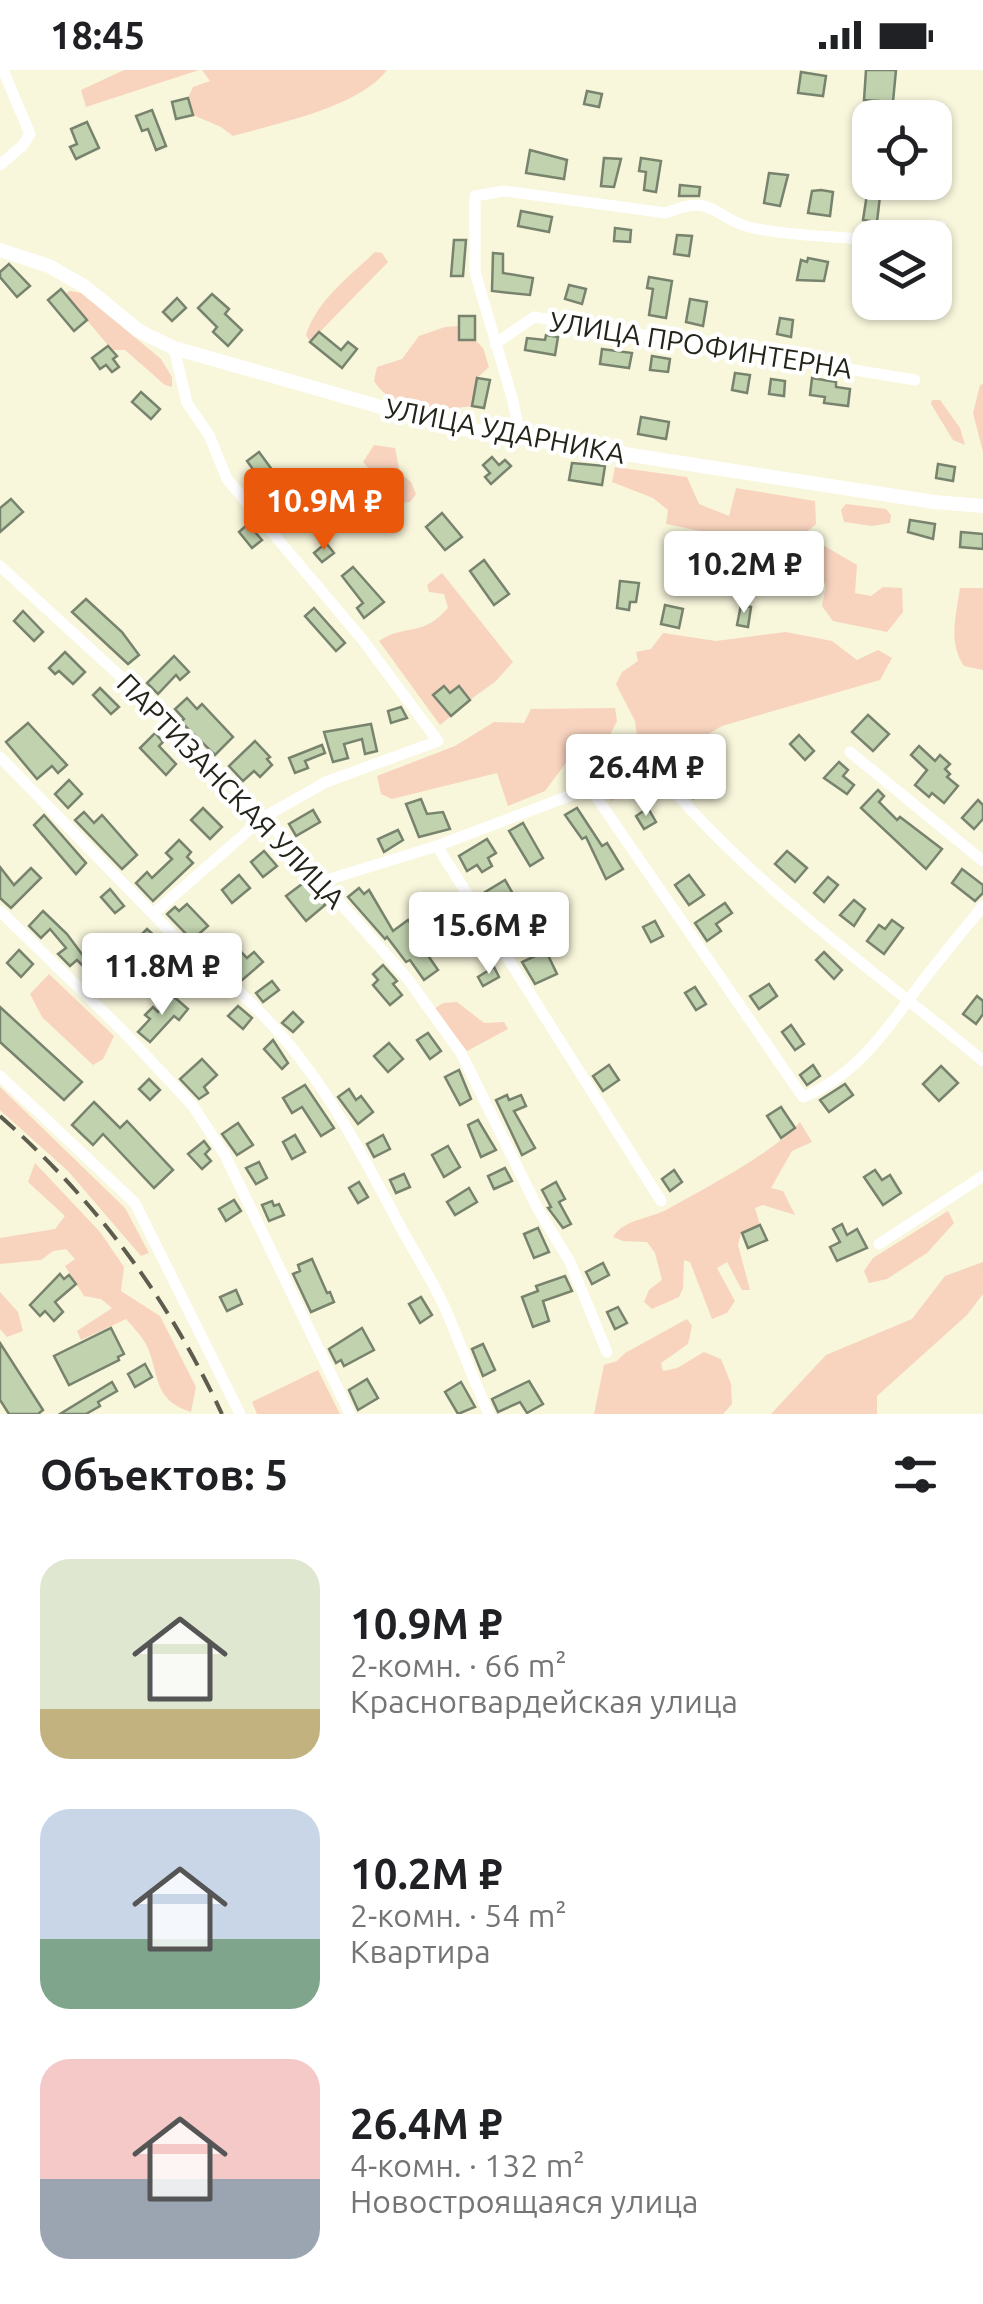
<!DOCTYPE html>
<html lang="ru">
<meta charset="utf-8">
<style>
:root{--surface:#fff;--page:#f6f6f6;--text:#202124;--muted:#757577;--accent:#ea580c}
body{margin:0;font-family:Ubuntu,sans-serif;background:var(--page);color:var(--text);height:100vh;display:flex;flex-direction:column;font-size:38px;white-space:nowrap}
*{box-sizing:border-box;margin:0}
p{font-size:32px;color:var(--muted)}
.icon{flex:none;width:55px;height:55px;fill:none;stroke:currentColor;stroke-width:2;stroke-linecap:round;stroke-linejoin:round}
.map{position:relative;height:1344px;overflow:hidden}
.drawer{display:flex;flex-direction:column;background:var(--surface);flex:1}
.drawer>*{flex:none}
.controls{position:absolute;left:852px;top:30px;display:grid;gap:20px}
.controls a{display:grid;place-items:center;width:100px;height:100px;border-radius:20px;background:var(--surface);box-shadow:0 2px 8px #0004;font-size:50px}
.price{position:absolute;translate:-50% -85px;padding:0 22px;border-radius:10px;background:#fff;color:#222;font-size:32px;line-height:65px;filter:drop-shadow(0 2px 5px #0008)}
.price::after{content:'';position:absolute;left:50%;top:60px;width:30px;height:22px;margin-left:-15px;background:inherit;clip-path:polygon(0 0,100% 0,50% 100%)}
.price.selected{background:var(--accent);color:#fff}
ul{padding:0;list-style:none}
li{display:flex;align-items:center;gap:30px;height:250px;padding:0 40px}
li span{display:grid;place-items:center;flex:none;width:280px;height:200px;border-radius:30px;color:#555}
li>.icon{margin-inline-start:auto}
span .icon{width:120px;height:120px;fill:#fffc;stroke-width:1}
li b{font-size:42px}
h2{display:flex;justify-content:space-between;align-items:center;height:120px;padding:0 40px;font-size:42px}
.status{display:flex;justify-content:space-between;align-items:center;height:70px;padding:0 50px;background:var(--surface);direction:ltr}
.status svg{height:28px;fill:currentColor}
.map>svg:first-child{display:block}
</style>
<div class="status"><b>18:45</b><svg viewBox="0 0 49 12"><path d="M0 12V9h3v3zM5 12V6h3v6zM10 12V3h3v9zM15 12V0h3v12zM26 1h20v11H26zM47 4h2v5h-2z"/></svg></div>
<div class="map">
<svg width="983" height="1344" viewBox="0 0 983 1344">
<rect width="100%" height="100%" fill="#f8f6db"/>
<!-- green -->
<g fill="#f8d4bf">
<path d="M124 0H199L86 37 81 20Z"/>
<path d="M202 0H387C358 38 277 53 233 66L221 57 193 45 188 28 193 17 210 11Z"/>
<path d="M375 182 382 183 388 192 310 272 306 265C317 230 350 206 375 182Z"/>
<path d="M70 221 81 223 161 289 172 307V317L165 315 125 280H112L65 224Z"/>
<path d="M459 256V270H475L483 278 489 297 477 308 472 336C441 341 392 341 374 311L377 297 402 289 419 266 445 257Z"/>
<path d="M983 314V382L973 343 980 315Z"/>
<path d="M932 330H940L960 358 965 375 953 370 931 334Z"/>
<path d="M374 375 395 378 400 403 411 412 416 424 410 432 400 433 363 392Z"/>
<path d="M615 397 687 407 699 434 729 446 736 418 815 431 816 454C799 468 789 478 769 465L758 473 666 454 668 440 653 428 612 412Z"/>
<path d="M846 434 886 439 891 445 890 453 872 456 844 452 841 440Z"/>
<path d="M821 474 857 495 855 523 871 526 883 517 902 518 903 542 887 562 833 551 822 536 826 516 809 480Z"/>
<path d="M442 503 513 592 496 611 470 630 459 616 450 623 434 626 451 646 440 655 379 571C406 553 422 568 448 538L444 524 429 522 427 515Z"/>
<path d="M960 518H983V600L964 596C948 572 956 546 960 518Z"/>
<path d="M786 562 832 571 857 590 878 580 892 588 880 610 722 656 654 696 653 709 611 731 600 715 627 698 639 683 635 651 616 614 622 602 638 591 636 582 651 579 663 563 716 571Z"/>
<path d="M615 638 617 651 607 671 606 694 596 708 581 703V684L571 686 545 721 508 736 497 703 392 729 381 724 377 706 455 676 494 652 524 653 531 639Z"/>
<path d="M49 904 114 966 103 989 93 995 42 947 30 924Z"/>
<path d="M457 932 484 953 504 952 508 959 467 981 434 939 443 933Z"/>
<path d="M0 1017 125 1138 149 1183 141 1186 68 1101 0 1040Z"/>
<path d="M800 1052 812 1072 792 1081 771 1118 783 1121 795 1145 763 1135 755 1138 760 1155 741 1163 738 1175 750 1220H742L727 1192 717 1198 735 1231 727 1243 712 1249 690 1192 684 1190 683 1218 679 1227 652 1239 644 1232 649 1220 662 1210 655 1183 647 1172 623 1171 613 1167C624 1149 650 1149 668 1139 702 1120 777 1081 800 1052Z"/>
<path d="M35 1093 100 1162 124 1197 121 1221 160 1246 196 1317 191 1342C155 1330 160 1311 149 1281 145 1269 134 1258 126 1249L81 1270 77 1261 112 1238 101 1229 84 1226 65 1196 75 1189 66 1179 53 1181 41 1190 0 1194V1168L55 1159 65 1146 28 1112Z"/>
<path d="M948 1141 954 1153 927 1183 887 1209 869 1213 864 1201 873 1188Z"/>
<path d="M983 1192V1224L967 1245 877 1326V1344H771L826 1285 912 1249 945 1206Z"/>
<path d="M0 1222 18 1242 23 1261 7 1267 0 1259Z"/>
<path d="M687 1249 692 1256 688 1274 661 1293 663 1301 677 1298 704 1282 721 1289 731 1314 732 1334 723 1344H594L604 1295 617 1291 625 1283Z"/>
<path d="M318 1300 340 1344H257L252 1332Z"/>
</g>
<!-- building -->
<g fill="#c1d2af" stroke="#78836d" stroke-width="2.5">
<path d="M866 0H896L893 32 864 30Z"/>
<path d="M801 2 826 6 823 26 798 23Z"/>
<path d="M587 21 602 24 599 37 584 34Z"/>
<path d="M188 28 193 45 176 49 172 32Z"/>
<path d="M152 40 166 76 156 80 148 59 142 61 136 46Z"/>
<path d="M87 52 99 78 76 89 70 77 77 74 71 59Z"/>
<path d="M530 80 567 90 564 109 526 103Z"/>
<path d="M604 88 621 89 614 117 601 116Z"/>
<path d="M641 88 661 91 656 122 644 120 646 102 639 101Z"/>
<path d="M769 103 788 105 780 136 764 133Z"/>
<path d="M680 115 700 117 699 126H679Z"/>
<path d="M821 120 833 122 830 146 808 143 812 121Z"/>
<path d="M867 124 880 126 877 152 863 150Z"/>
<path d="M521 141 552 147 549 162 518 156Z"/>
<path d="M615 158 631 160 630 172 614 171Z"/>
<path d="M677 165 692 166 689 186 674 184Z"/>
<path d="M454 170H466L463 206H451Z"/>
<path d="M493 183 503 184V203L533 208 530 225 492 221Z"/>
<path d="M808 188 828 192 824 211 797 210 801 190 807 192Z"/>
<path d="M9 194 30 216 17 227 0 207V202Z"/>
<path d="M649 207 672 211 666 248 649 245 653 219 647 218Z"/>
<path d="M569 215 586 219 582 234 565 229Z"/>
<path d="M61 219 87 250 74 261 48 230Z"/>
<path d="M212 224 229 239 225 244 242 260 228 276 213 262 217 257 198 238Z"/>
<path d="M177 228 186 238 172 251 163 242Z"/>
<path d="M690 229 707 232 703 256 686 252Z"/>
<rect x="459" y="246" width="16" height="24"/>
<path d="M780 248 793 250 791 267 777 264Z"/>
<path d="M319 262 341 280 348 272 357 279 342 298 310 272Z"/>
<path d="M546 265 558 267 555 285 525 280 527 268 545 270Z"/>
<path d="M108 276 117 286 113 289 119 297 112 302 106 295 100 299 92 288Z"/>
<path d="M602 279 632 283 629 298 600 294Z"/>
<path d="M652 286 670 289 668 302 650 300Z"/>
<path d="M735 303 750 305 747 323 732 320Z"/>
<path d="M477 308 490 310 484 338 472 336Z"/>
<path d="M812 308 836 312V317L850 319 848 336 824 333 825 327 810 325Z"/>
<path d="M771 309 785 311 784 326 769 324Z"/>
<path d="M141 322 160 339 151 349 132 332Z"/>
<path d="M641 347 669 352 666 369 638 364Z"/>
<path d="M259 382 273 401 268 405 285 424 296 414 299 418 311 409 319 419 315 422 326 436 297 460 247 391Z"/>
<path d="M492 387 499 395 505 390 511 396 491 414 485 407 490 403 483 395Z"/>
<path d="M572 393 605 396 602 415 569 410Z"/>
<path d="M938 394 955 397 953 411 936 408Z"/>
<path d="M11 429 23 442 0 462V438Z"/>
<path d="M442 443 462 467 445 480 426 457Z"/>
<path d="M910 450 935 454 933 469 908 462Z"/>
<path d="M248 454 262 470 252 478 239 462Z"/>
<path d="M961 462 983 464V479L960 477Z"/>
<path d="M326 473 334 483 322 492 314 483Z"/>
<path d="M673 475 697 480 691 505 679 503 681 491 670 488Z"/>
<path d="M484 490 509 524 494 535 470 501Z"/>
<path d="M353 497 384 532 364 548 357 538 363 533 342 506Z"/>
<path d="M620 511 639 513 636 532H630L629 540 617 538Z"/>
<path d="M86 529 122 562 139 585 128 594 72 542Z"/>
<path d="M665 535 683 539 679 558 661 554Z"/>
<path d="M741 535 751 537 748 557 737 555Z"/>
<path d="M314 538 345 573 336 581 305 546Z"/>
<path d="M23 541 43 562 34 571 14 551Z"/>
<path d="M65 582 85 602 73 614 59 601 55 604 49 598Z"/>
<path d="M174 586 189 602 180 610 176 605 158 624 147 613Z"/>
<path d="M444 616 450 623 459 616 470 630 451 646 433 625Z"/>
<path d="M100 618 119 637 111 644 93 625Z"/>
<path d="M187 628 197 639 202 634 233 667 215 685 181 652 184 649 175 639Z"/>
<path d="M401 637 407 648 391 653 388 641Z"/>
<path d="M868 645 889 664 873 681 852 662Z"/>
<path d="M28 653 67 695 58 703 52 696 37 709 6 672Z"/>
<path d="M371 654 377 681 365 684 362 669 344 674 348 688 333 692 324 662Z"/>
<path d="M155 663 163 672 159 676 176 694 166 705 140 678Z"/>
<path d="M799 665 814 681 805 690 790 674Z"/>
<path d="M255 671 270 687 267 689 272 695 260 707 254 701 243 711 229 696Z"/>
<path d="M322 675 325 683 305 691 308 698 295 703 289 688Z"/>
<path d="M919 676 935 691 940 685 950 694 945 699 950 704 947 707 958 716 944 733 932 723 929 727 915 715 927 700 911 685Z"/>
<path d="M839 692 848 700 843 706 854 715 847 724 824 708Z"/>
<path d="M696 699 714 710 708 720 701 715 693 728 680 713 685 704 691 708Z"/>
<path d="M69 710 82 724 68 738 55 724Z"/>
<path d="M878 720 884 726 879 732 897 750 900 747 942 779 926 799 861 738Z"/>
<path d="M421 729 427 744 443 742 450 759 419 767 406 734Z"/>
<path d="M978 730 983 735V749L974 759 962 748Z"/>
<path d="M203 738 222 757 210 769 191 750Z"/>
<path d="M577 738 602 776 607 773 623 799 606 809 586 767 582 769 565 745Z"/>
<path d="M648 738 656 752 644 759 636 746Z"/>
<path d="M313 740 320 752 296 766 289 754Z"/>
<path d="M84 742 94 753 102 745 137 785 122 799 75 750Z"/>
<path d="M44 745 86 793 76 804 34 755Z"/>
<path d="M523 753 543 788 530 796 509 761Z"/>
<path d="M398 760 403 770 384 782 378 769Z"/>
<path d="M487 769 496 783 488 788 492 796 482 802 477 795 467 801 459 786Z"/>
<path d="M179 770 191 782 187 787 193 793 153 831 136 813 147 802 152 808 172 789 166 783Z"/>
<path d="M264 781 277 796 263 807 251 792Z"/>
<path d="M787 781 807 798 795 812 775 794Z"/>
<path d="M0 797 14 815 31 798 41 808 11 838 0 828Z"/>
<path d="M962 799 983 815V823L975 831 952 813Z"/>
<path d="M239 805 250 818 232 833 222 820Z"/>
<path d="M689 805 704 825 689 835 675 815Z"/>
<path d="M828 807 838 815 824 832 814 823Z"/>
<path d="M505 810 512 822 489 836 482 824Z"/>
<path d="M306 811 325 835 306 851 286 826Z"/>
<path d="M359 818 364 824 369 820 393 861 408 850 422 868 418 871 438 900 424 910 410 890 406 892 387 867 385 869 348 827Z"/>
<path d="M110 819 124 836 115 843 101 827Z"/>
<path d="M854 830 865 839 854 856 840 845Z"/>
<path d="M725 833 732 843 716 854 721 861 707 871 695 853Z"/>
<path d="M187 834 208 856 192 870 167 844 175 837 179 841Z"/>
<path d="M43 841 67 864 87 891 82 895 77 890 70 896 58 884 66 878 50 859 41 868 29 856Z"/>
<path d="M521 842 531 859 509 872 498 855Z"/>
<path d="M892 850 903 858 884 884 867 871 879 855 885 859Z"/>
<path d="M655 851 663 866 651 872 643 857Z"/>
<path d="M147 859 157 868 146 879 137 869Z"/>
<path d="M226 866 247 888 254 882 263 892 241 911 228 897 208 884Z"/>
<path d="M19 880 33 894 21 907 7 893Z"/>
<path d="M546 881 557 904 535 914 522 892Z"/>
<path d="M824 882 842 900 834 909 816 890Z"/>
<path d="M158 889 167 898 148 917 139 908Z"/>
<path d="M383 895 397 911 393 914 402 925 390 935 373 915 378 910 373 904Z"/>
<path d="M494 897 499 907 483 916 478 907Z"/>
<path d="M272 911 279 920 263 932 256 923Z"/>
<path d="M769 914 777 926 759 939 750 926Z"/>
<path d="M695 917 706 934 696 940 685 923Z"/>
<path d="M173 926 188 939 179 950 174 946 150 972 138 962 150 949 145 945 153 937 158 942Z"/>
<path d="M977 926 983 931V944L976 954 963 944Z"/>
<path d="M238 936 252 948 243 959 228 946Z"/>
<path d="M0 937 82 1012 64 1030 0 972Z"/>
<path d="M293 942 303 952 293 962 282 953Z"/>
<path d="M791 955 804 974 795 980 782 962Z"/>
<path d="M428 963 441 981 430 989 417 970Z"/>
<path d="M273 970 288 993 282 999 264 979Z"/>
<path d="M389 973 403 989 388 1002 374 986Z"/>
<path d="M202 989 217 1005 204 1017 208 1023 199 1029 180 1009Z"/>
<path d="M609 995 619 1010 603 1021 593 1006Z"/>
<path d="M813 995 820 1006 807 1015 800 1005Z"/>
<path d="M941 996 958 1013 939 1031 923 1014Z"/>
<path d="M459 1000 471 1029 460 1035 445 1007Z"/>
<path d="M149 1009 160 1020 150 1030 139 1019Z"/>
<path d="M845 1014 853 1025 829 1042 820 1030Z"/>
<path d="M305 1015 334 1058 321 1066 302 1037 292 1043 283 1028Z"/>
<path d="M349 1019 356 1030 361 1026 373 1042 358 1054 338 1027Z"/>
<path d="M507 1025 509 1030 521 1025 526 1036 514 1041 535 1078 522 1085 496 1030Z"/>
<path d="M94 1032 120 1058 127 1051 173 1100 154 1118 103 1064 93 1075 72 1055Z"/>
<path d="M781 1037 795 1058 781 1068 767 1046Z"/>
<path d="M478 1050 496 1080 481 1087 468 1055Z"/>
<path d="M238 1053 253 1075 237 1085 222 1064Z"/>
<path d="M295 1065 305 1082 292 1089 283 1072Z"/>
<path d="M383 1065 390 1079 374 1087 367 1074Z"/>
<path d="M204 1071 210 1079 205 1084 211 1091 202 1099 188 1084Z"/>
<path d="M448 1076 460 1097 444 1107 432 1085Z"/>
<path d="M259 1092 267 1108 256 1114 246 1098Z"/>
<path d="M505 1098 512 1111 494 1119 488 1106Z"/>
<path d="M674 1100 682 1112 670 1121 662 1109Z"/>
<path d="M875 1100 882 1110 890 1105 901 1123 883 1135 864 1107Z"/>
<path d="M404 1104 410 1117 396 1123 390 1110Z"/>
<path d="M359 1112 368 1127 358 1133 349 1118Z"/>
<path d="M556 1112 565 1129 559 1132 571 1154 563 1158 548 1138 551 1137 542 1120Z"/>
<path d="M469 1118 477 1132 455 1145 447 1132Z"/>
<path d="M234 1130 241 1141 226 1151 219 1139Z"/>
<path d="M272 1131 274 1136 279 1134 284 1145 269 1151 262 1135Z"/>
<path d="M842 1154 847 1165 857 1159 867 1178 837 1191 830 1177 840 1172 833 1159Z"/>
<path d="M760 1155 767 1170 748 1178 742 1163Z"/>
<path d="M538 1158 549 1182 534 1188 524 1164Z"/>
<path d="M312 1189 327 1223 330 1222 334 1232 311 1242 293 1204 300 1201 298 1195Z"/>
<path d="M603 1193 609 1205 592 1214 586 1202Z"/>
<path d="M60 1204 64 1209 69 1205 76 1214 55 1232 63 1242 54 1251 45 1241 40 1246 30 1235Z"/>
<path d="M565 1206 572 1221 543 1231 549 1251 533 1257 522 1227 538 1221 536 1216Z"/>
<path d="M236 1220 242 1234 227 1241 220 1227Z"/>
<path d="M421 1227 432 1245 420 1253 409 1234Z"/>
<path d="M618 1237 627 1253 615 1259 607 1242Z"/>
<path d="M111 1258 124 1284 118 1287 119 1290 69 1315 54 1286Z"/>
<path d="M362 1258 374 1280 344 1296 341 1290 336 1293 329 1279Z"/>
<path d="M0 1273 43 1340 38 1344H9L0 1330Z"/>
<path d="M483 1274 495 1300 483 1306 472 1279Z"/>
<path d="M145 1294 152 1307 135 1317 128 1304Z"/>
<path d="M367 1309 378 1328 358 1340 349 1320Z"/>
<path d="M529 1311 543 1334 527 1343 520 1332 498 1342 492 1329Z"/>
<path d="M112 1312 117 1321 98 1332 100 1336 86 1344H60Z"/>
<path d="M461 1312 475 1337 458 1344 445 1322Z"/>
</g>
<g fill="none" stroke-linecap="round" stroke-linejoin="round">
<!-- minor -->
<g stroke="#fff" stroke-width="11">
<path d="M0 95 23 75 30 64 3 0"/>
<path d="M912 168 941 156"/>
<path d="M495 274 534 247 915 310"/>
<path d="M520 367 513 331 475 202V126L504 121 666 143C716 122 712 149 753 158 790 166 832 166 870 170"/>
<path d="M0 496 143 627 264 747 407 908 461 983 538 1139 570 1192 607 1282"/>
<path d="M850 682 983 791"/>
<path d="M0 687 191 883C295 957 340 1042 398 1152 414 1183 435 1213 448 1245 462 1278 474 1311 489 1344"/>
<path d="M663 708C754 817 874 900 983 991"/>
<path d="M437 776 661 1131"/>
<path d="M320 812 437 776 590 718 803 1027C850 1009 882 967 910 928 933 896 959 866 983 836"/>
<path d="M0 841 122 960 193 1036 225 1085 350 1344"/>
<path d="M154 843 264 747 326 712 438 671 362 569 227 409 209 365 187 333 174 278"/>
<path d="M0 1006 135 1133 240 1344"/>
<path d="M879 1174 983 1106"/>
</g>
<!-- major -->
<path stroke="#fff" stroke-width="14" d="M0 180 49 196 84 216 139 261 174 278 451 357 934 432 983 436"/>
<!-- rail -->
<path stroke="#5d5c4e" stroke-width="4" stroke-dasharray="20 10" stroke-linecap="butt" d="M0 1046C98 1133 166 1225 222 1344"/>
</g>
<g text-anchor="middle" stroke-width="9" stroke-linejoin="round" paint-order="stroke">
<!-- street labels -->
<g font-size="28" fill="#25241a" stroke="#fff">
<text transform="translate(701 275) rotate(9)" y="10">УЛИЦА ПРОФИНТЕРНА</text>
<text transform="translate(505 361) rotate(11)" y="10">УЛИЦА УДАРНИКА</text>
<text transform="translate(231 721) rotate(46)" y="10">ПАРТИЗАНСКАЯ УЛИЦА</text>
</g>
</g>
</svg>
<div class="controls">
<a><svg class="icon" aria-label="locate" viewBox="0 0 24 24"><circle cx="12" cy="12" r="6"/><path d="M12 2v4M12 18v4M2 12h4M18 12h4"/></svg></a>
<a><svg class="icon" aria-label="layers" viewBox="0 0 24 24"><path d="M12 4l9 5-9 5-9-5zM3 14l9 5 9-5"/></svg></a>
</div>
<b class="price selected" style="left:324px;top:483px">10.9M ₽</b>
<b class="price" style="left:744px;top:546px">10.2M ₽</b>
<b class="price" style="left:646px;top:749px">26.4M ₽</b>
<b class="price" style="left:489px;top:907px">15.6M ₽</b>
<b class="price" style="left:162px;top:948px">11.8M ₽</b>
</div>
<section class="drawer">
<h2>Объектов: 5<svg class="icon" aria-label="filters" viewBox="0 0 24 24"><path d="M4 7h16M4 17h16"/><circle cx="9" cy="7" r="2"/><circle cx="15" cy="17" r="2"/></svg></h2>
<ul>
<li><span style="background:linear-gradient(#dfe7d0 75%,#c2b280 0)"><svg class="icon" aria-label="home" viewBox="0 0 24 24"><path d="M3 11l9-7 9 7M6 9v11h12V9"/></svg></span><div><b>10.9M ₽</b><p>2-комн. · 66 m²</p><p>Красногвардейская улица</p></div></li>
<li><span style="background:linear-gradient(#c9d6e8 65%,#7fa58c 0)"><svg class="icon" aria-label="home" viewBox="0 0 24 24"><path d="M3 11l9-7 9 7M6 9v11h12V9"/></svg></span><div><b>10.2M ₽</b><p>2-комн. · 54 m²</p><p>Квартира</p></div></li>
<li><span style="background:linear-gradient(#f6c9c9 60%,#9aa5b1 0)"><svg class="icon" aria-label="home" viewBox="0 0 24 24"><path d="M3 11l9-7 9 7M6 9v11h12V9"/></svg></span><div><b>26.4M ₽</b><p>4-комн. · 132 m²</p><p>Новостроящаяся улица</p></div></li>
</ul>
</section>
